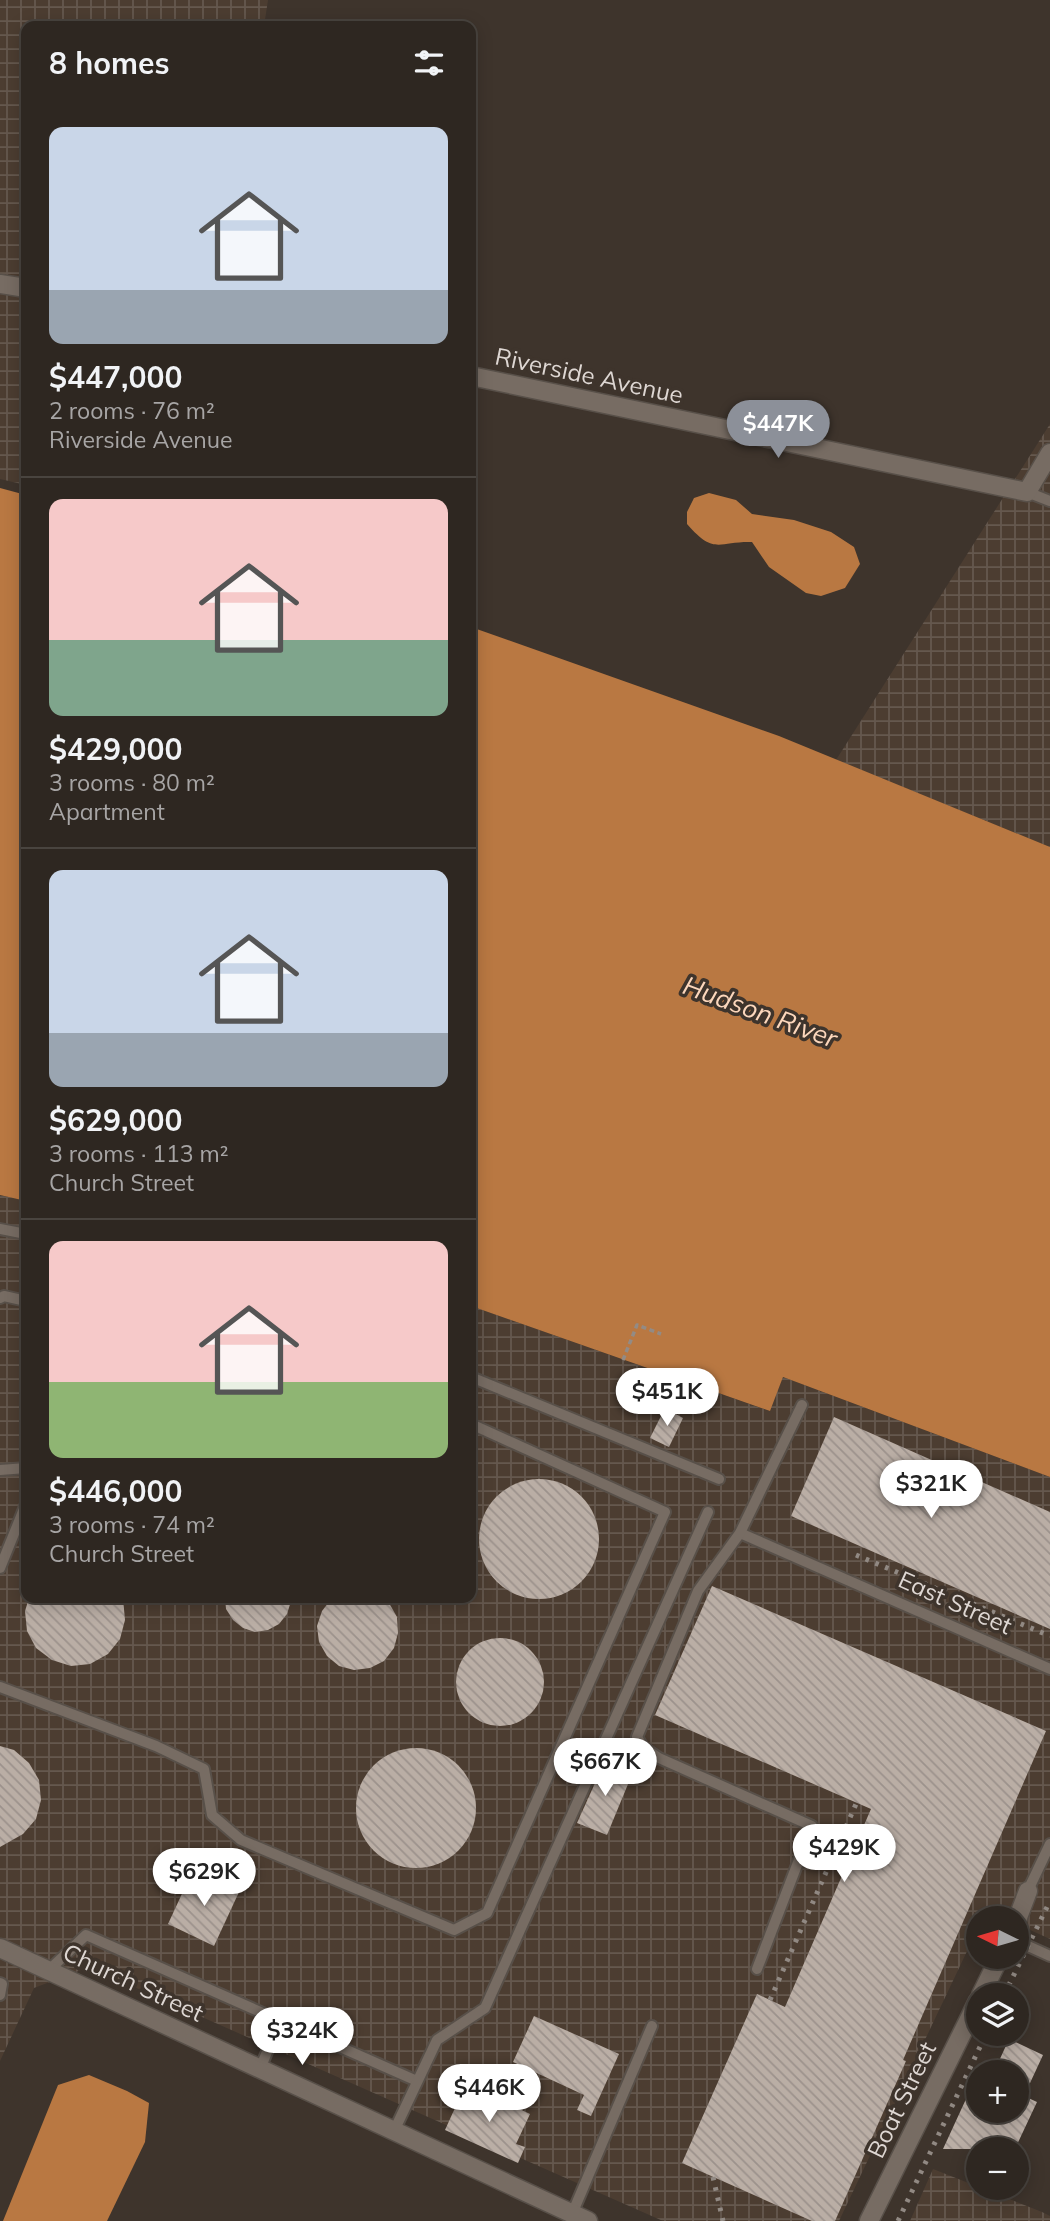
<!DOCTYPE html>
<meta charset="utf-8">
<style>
:root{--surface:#2e2721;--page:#362f2a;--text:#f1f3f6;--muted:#a7a5a5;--line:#49443f;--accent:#8c9099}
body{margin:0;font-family:Mulish,sans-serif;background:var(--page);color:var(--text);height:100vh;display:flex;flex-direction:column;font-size:26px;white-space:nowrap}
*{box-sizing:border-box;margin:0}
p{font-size:23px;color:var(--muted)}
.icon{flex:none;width:38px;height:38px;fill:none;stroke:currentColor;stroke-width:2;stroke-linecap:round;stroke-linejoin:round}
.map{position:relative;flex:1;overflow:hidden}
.sheet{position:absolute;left:21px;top:21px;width:455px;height:1582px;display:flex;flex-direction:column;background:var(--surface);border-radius:14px;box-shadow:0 4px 18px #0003,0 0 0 2px var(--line)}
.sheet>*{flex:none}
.needle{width:46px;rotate:275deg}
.buttons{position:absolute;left:966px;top:1906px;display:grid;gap:14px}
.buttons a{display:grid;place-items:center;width:63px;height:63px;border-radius:50%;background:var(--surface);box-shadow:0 4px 18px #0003,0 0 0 2px var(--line);font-size:35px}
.price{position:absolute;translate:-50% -60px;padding:0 16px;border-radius:24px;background:#fff;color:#222;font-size:23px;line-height:46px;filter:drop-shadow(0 2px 4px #0008)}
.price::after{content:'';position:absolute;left:50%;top:42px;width:21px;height:16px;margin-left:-10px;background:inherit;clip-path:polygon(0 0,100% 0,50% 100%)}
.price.active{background:var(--accent);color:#fff}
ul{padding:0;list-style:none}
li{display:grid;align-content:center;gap:14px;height:371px;padding:0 28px}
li+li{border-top:2px solid var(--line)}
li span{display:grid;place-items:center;height:217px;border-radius:14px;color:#555}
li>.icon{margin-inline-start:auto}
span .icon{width:126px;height:126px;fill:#fffc;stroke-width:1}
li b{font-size:30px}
h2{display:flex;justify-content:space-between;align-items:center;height:84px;padding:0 28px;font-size:30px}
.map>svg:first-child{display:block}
</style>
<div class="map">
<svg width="1050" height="2221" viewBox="0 0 1050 2221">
<defs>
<pattern id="industrial-grid" width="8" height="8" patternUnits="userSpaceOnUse" patternTransform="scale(1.75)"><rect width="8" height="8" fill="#4c3d31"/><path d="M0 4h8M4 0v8" fill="none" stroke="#65584e"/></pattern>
<pattern id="building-back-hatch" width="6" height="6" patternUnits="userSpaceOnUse" patternTransform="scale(1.75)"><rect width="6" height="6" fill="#baaea5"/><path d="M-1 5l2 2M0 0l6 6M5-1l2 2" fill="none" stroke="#9c928c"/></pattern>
</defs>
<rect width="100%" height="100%" fill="#3e342c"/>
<!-- industrial -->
<g fill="url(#industrial-grid)">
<path d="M0 0H268L264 26H26V485L0 479Z"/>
<path d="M1050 424V847L836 760Z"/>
<path d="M0 1195 26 1201V1598H471V1306L769 1411 783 1377 1050 1477V1939L1017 1924V1918H1003L987 1911 983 1918H978V1928L839 2221H663L89 1967 34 1988 0 2061Z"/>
<path d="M933 2169 1042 2212 1050 2216V2221H910Z"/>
</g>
<!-- water -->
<g fill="#b97842">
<path d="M0 488 26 495V1201L0 1195Z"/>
<path d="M709 493 736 500 752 514 794 520 831 532 854 547 860 564 845 588 821 596 806 593 769 567 752 542C718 541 715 556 687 524V512L694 498Z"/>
<path d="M471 627 779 736 1050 847V1477L783 1377 770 1411 471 1306Z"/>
<path d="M89 2075 127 2091 149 2103 145 2142 107 2221H3L58 2085Z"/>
</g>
<!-- building -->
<g fill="url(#building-back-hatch)">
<path d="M665 1408 683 1418 669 1447 650 1438Z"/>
<path d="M834 1417 1050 1512V1629L791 1516Z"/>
<circle cx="539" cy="1539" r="60"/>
<path d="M712 1586 1046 1731 903 2060 906 2061 835 2221H812L682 2163 757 1994 785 2007 871 1809 655 1715Z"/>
<path d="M29 1598H123L125 1620 120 1639 108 1654 90 1664 71 1666 52 1660 36 1648 27 1631 25 1611Z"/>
<path d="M225 1598H292L287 1614 279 1624 268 1630 255 1632 243 1628 233 1620 226 1609Z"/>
<path d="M332 1598H382L389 1603 397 1617 398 1633 394 1648 384 1661 370 1668 354 1670 339 1666 327 1656 319 1642 317 1626 322 1611Z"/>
<circle cx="500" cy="1682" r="44"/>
<path d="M0 1746 14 1750 29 1763 39 1780 41 1800 36 1819 23 1834 0 1847Z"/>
<circle cx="416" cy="1808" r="60"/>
<path d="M605 1761 633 1772 607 1835 577 1823Z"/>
<path d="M193 1870 239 1892 214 1946 168 1924Z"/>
<path d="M534 2016 619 2054 591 2116 577 2110 584 2095 513 2062Z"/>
<path d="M1009 2039 1043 2055 1024 2096 1037 2102 1015 2149H943L978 2073V2110H1017V2072H994Z"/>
<path d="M464 2088 499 2103 501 2100 530 2114 516 2144 525 2147 518 2163 445 2130Z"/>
</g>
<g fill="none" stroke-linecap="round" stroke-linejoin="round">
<defs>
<g id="lane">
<path d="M1027 492 1050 501"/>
<path d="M0 1229 26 1234"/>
<path d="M0 1298 4 1296 26 1301"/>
<path d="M471 1377 719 1479"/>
<path d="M0 1470 26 1468"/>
<path d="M740 1533 1050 1669"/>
<path d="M0 1568 26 1504"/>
<path d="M0 1687 156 1746 204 1769 212 1815 241 1840 454 1930 487 1913 665 1512 471 1424"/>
<path d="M1031 1884 1050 1844"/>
<path d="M1017 1941 1050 1956"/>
<path d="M757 1969 812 1826 659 1758 643 1747 637 1737 698 1591 740 1533 802 1405"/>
<path d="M48 1971 86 1935 417 2081"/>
<path d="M0 1983 2 1984 0 1995"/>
<path d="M260 2069 280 2020"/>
<path d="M394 2131 437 2040 485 2008 708 1512"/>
<path d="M572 2214 652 2026"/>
</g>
<g id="street">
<path d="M0 284 26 288"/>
<path d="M471 376 1027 492 1050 453"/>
</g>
<g id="secondary">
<path d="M1017 1920 1028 1891"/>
<path d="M0 1948 588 2221"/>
<path d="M981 1995 1000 1956"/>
<path d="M869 2221 978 2001"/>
</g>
</defs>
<!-- lane casing -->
<use href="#lane" stroke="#585049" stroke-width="14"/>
<!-- street casing -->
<use href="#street" stroke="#585049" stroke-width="21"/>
<!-- secondary casing -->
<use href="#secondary" stroke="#585049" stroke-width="21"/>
<!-- path -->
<path stroke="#938b85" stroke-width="3.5" stroke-dasharray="5 3.5" stroke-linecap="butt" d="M623 1360 637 1325 661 1334"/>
<!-- lane -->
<use href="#lane" stroke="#776c63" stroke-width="10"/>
<!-- street -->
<use href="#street" stroke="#776c63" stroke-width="18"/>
<!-- secondary -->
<use href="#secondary" stroke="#776c63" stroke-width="18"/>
<!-- rail -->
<g stroke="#918983" stroke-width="5" stroke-dasharray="3.5 7" stroke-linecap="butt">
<path d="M856 1555 1050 1636"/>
<path d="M1004 1995 1050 1901"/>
<path d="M770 2000 856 1804"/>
<path d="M713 2177 723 2221"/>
<path d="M898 2221 986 2034"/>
</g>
</g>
<g text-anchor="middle" stroke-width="7" stroke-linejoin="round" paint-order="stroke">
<!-- street labels -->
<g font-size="24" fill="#ded7d3" stroke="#3e342c">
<text transform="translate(589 376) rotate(12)" y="8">Riverside Avenue</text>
<text transform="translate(955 1603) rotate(24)" y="8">East Street</text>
<text transform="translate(133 1983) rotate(25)" y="8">Church Street</text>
<text transform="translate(902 2100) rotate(-64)" y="8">Boat Street</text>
</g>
<!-- water labels -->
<g font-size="26" font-style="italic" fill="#fcd7bc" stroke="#3e342c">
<text transform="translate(760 1012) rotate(20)" y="9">Hudson River</text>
</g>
</g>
</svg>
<div class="buttons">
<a><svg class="needle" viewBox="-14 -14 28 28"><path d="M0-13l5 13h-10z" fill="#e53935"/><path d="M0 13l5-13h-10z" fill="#a7a5a5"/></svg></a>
<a><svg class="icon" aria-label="layers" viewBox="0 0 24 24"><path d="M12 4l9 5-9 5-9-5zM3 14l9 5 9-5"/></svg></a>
<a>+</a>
<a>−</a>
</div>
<b class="price active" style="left:778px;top:460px">$447K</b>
<b class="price" style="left:667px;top:1428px">$451K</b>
<b class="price" style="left:931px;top:1520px">$321K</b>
<b class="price" style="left:605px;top:1798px">$667K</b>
<b class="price" style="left:844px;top:1884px">$429K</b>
<b class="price" style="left:204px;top:1908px">$629K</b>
<b class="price" style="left:302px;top:2067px">$324K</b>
<b class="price" style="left:489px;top:2124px">$446K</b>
<section class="sheet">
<h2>8 homes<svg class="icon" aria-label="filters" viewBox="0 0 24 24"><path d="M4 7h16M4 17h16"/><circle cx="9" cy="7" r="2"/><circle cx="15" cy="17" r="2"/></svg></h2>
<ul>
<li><span style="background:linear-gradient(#c9d6e8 75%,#9aa5b1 0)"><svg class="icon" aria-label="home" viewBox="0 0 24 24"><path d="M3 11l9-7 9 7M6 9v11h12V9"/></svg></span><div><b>$447,000</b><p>2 rooms · 76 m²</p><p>Riverside Avenue</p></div></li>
<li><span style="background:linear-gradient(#f6c9c9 65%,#7fa58c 0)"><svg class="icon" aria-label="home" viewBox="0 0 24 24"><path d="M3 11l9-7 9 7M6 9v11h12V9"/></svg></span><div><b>$429,000</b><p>3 rooms · 80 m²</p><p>Apartment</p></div></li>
<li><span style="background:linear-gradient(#c9d6e8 75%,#9aa5b1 0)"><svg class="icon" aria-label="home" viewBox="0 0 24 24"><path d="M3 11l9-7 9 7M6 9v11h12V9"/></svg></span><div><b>$629,000</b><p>3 rooms · 113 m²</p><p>Church Street</p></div></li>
<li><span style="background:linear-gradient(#f6c9c9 65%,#8fb573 0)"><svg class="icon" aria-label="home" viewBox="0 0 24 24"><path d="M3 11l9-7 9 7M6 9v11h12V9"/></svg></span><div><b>$446,000</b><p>3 rooms · 74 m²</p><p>Church Street</p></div></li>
</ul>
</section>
</div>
